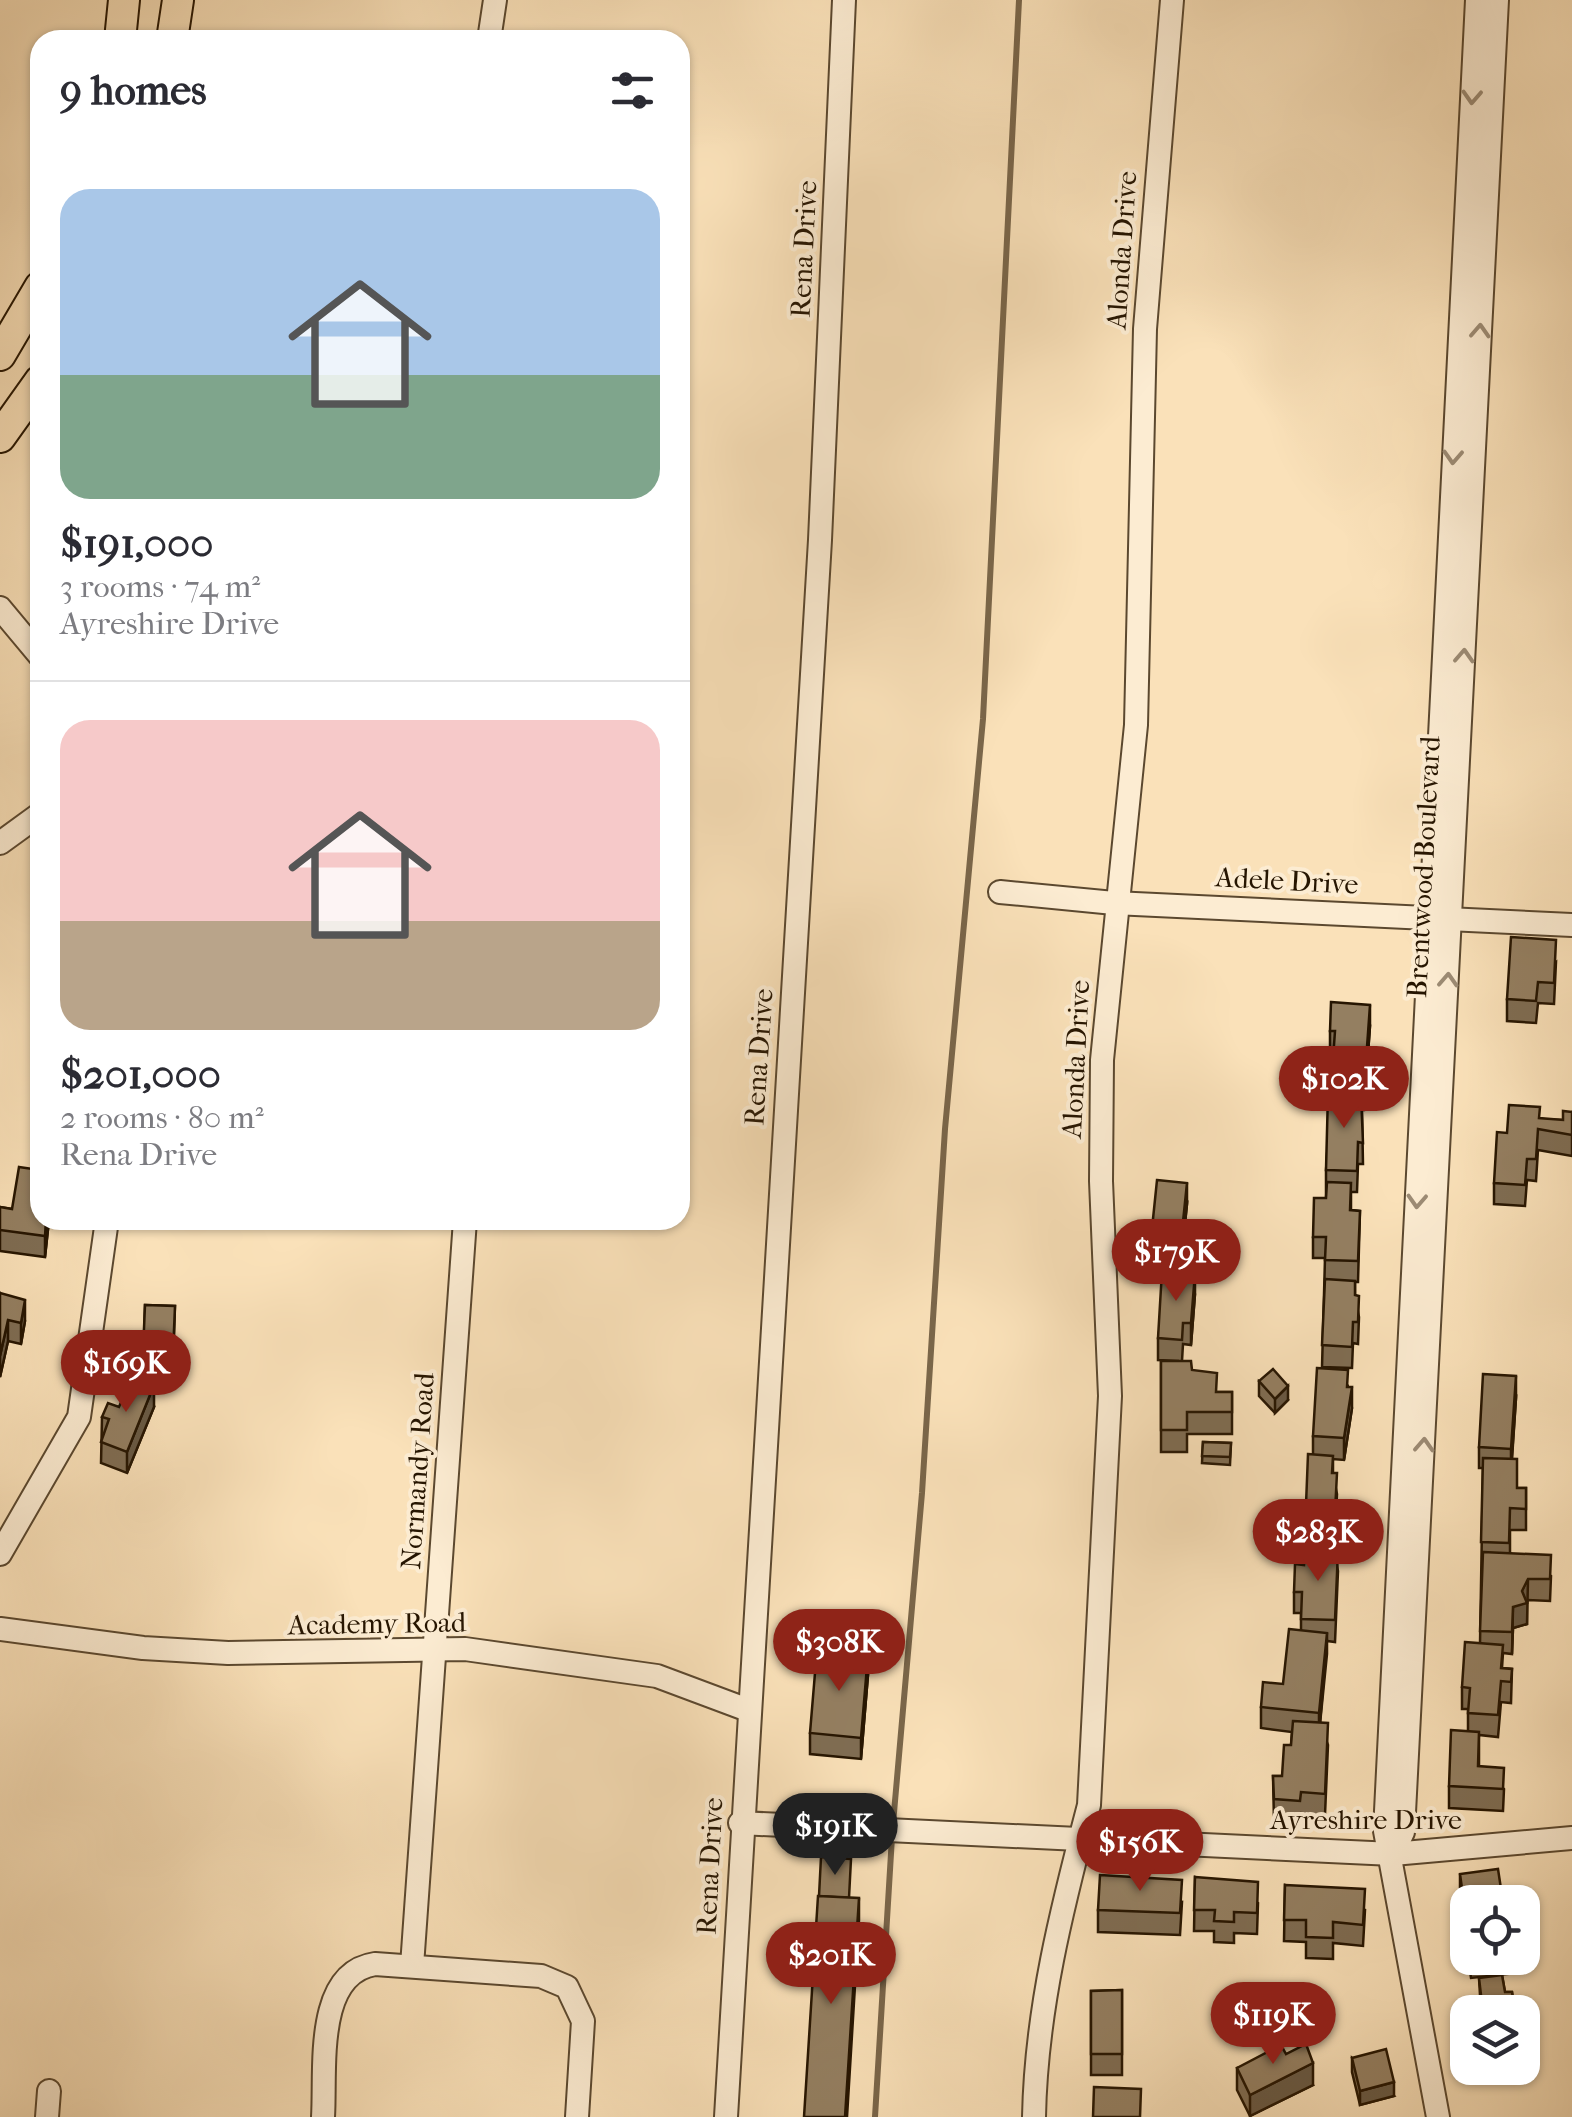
<!DOCTYPE html>
<meta charset="utf-8">
<style>
:root{--surface:#fff;--page:#f7f7f7;--text:#2b2b33;--muted:#7c7c81;--line:#e1e1e2;--accent:#8f2418}
body{margin:0;font-family:"IM FELL French Canon",serif;background:var(--page);color:var(--text);height:100vh;display:flex;flex-direction:column;font-size:38px;white-space:nowrap}
*{box-sizing:border-box;margin:0}
p{font-size:32px;color:var(--muted)}
.icon{flex:none;width:55px;height:55px;fill:none;stroke:currentColor;stroke-width:2;stroke-linecap:round;stroke-linejoin:round}
.map{position:relative;flex:1;overflow:hidden}
.sheet{position:absolute;left:30px;top:30px;width:660px;height:1200px;display:flex;flex-direction:column;background:var(--surface);border-radius:30px;box-shadow:0 2px 8px #0004}
.sheet>*{flex:none}
.controls{position:absolute;left:1450px;top:1885px;display:grid;gap:20px}
.controls a{display:grid;place-items:center;width:90px;height:90px;border-radius:20px;background:var(--surface);box-shadow:0 2px 8px #0004;font-size:50px}
.price{position:absolute;translate:-50% -85px;padding:0 22px;border-radius:35px;background:var(--accent);color:#fff;font-size:32px;line-height:65px;filter:drop-shadow(0 2px 5px #0008)}
.price::after{content:'';position:absolute;left:50%;top:60px;width:30px;height:22px;margin-left:-15px;background:inherit;clip-path:polygon(0 0,100% 0,50% 100%)}
.price.active{background:#222;color:#fff}
ul{padding:0;list-style:none}
li{display:grid;align-content:center;gap:20px;height:530px;padding:0 30px}
li+li{border-top:2px solid var(--line)}
li span{display:grid;place-items:center;height:310px;border-radius:30px;color:#555}
li>.icon{margin-inline-start:auto}
span .icon{width:180px;height:180px;fill:#fffc;stroke-width:1}
li b{font-size:42px}
h2{display:flex;justify-content:space-between;align-items:center;height:120px;padding:0 30px;font-size:42px}
.map>svg:first-child{display:block}
</style>
<div class="map">
<svg width="1572" height="2117" viewBox="0 0 1572 2117">
<rect width="100%" height="100%" fill="#fae1b9"/>
<filter id="stains"><feTurbulence type="fractalNoise" baseFrequency=".002" numOctaves="4"/><feColorMatrix values="0 0 0 0 .2 0 0 0 0 .09 0 0 0 0 .02 0 0 0 .5 -.17"/></filter>
<radialGradient id="worn" r=".72"><stop offset=".6" stop-color="#630" stop-opacity="0"/><stop offset="1" stop-color="#630" stop-opacity=".3"/></radialGradient>
<g fill="none" stroke-linecap="round" stroke-linejoin="round">
<!-- stream -->
<g stroke="#7a664a" stroke-width="6">
<path d="M893 1824 922 1493 945 1129 983 719 1019 0"/>
<path d="M875 2117 892 1837"/>
</g>
<defs>
<g id="minor">
<path d="M489 40 495 0"/>
<path d="M0 608 40 656"/>
<path d="M0 843 40 814"/>
<path d="M1000 892 1114 903 1572 925"/>
<path d="M0 1554 79 1417 107 1220"/>
<path d="M0 1629 143 1648 228 1653 465 1649 657 1676 748 1710"/>
<path d="M740 1823 1393 1854 1572 1838"/>
<path d="M1393 1854 1403 1832 1497 0"/>
<path d="M412 1966 465 1220"/>
<path d="M47 2117 49 2091"/>
<path d="M323 2117C326 2070 314 1973 375 1964L541 1976 567 1987 583 2021 577 2117"/>
<path d="M726 2117 820 540 844 0"/>
<path d="M1034 2117C1036 2010 1062 1908 1089 1805L1110 1396 1101 1181 1102 1060 1136 725 1145 329 1172 0"/>
<path d="M1438 2117 1385 1831 1477 0"/>
</g>
<g id="major">
<path d="M120 40 124 0"/>
<path d="M172 40 178 0"/>
<path d="M0 355 40 287"/>
<path d="M0 437 40 381"/>
</g>
</defs>
<!-- minor casing -->
<use href="#minor" stroke="#5b482f" stroke-width="26"/>
<!-- major casing -->
<use href="#major" stroke="#261501" stroke-width="34"/>
<!-- minor -->
<use href="#minor" stroke="#fcecd2" stroke-width="22"/>
<!-- major -->
<use href="#major" stroke="#fae1b9" stroke-width="30"/>
</g>
<!-- wall -->
<g fill="#7f6d53" stroke="#261501" stroke-width="2.5">
<path d="M1556 962 1554 1004 1538 1003 1536 1023 1507 1021V999Z"/>
<path d="M1370 1026 1364 1110H1362L1363 1164H1358L1357 1192H1351V1210L1360 1211 1358 1282H1355V1295L1359 1317 1358 1344 1353 1343 1352 1368 1322 1367 1325 1258H1313V1237L1326 1198V1170L1334 1052H1330V1031Z"/>
<path d="M1572 1112V1156L1538 1150 1536 1181 1527 1180 1525 1206 1494 1204V1183L1507 1133 1540 1119 1563 1120Z"/>
<path d="M1187 1204 1180 1272 1195 1294 1191 1345 1183 1344 1182 1361 1216 1392H1232V1434H1187V1452H1161V1361H1179L1158 1360V1338L1169 1271 1150 1269V1248Z"/>
<path d="M0 1207 12 1209 49 1220 45 1257 0 1251Z"/>
<path d="M0 1293 25 1321 21 1344 8 1341 0 1377Z"/>
<path d="M145 1305 175 1306 173 1367H143Z"/>
<path d="M1259 1381 1288 1400 1275 1413 1259 1396Z"/>
<path d="M1348 1387 1352 1408 1344 1460 1333 1459V1473L1337 1494 1334 1550 1338 1571 1335 1642 1327 1641 1320 1723 1328 1745 1325 1815 1301 1813 1300 1822 1274 1821 1273 1776H1282L1291 1745 1292 1732 1261 1728V1707L1283 1684 1301 1631V1613H1294V1592L1304 1565 1305 1530 1313 1455V1436Z"/>
<path d="M1516 1398 1512 1459 1517 1488H1526V1530H1510V1553L1551 1576 1550 1601 1528 1600 1527 1603V1624L1513 1628 1512 1654 1503 1653 1502 1668 1512 1669 1511 1703 1501 1702 1498 1737 1479 1735V1766L1504 1789 1503 1811 1449 1808V1786L1468 1731V1709H1462V1687L1480 1644 1483 1468H1479V1447Z"/>
<path d="M119 1407H154L127 1473 101 1463 102 1417Z"/>
<path d="M1203 1442 1231 1443 1230 1465 1202 1463Z"/>
<path d="M868 1675 861 1759 810 1754V1733Z"/>
<path d="M1460 1874 1468 1902V1953L1460 1895Z"/>
<path d="M1195 1877 1258 1903 1257 1934 1234 1933V1943L1214 1942V1931H1194Z"/>
<path d="M1285 1885 1365 1910 1363 1946 1333 1943V1959L1306 1958V1942L1284 1941Z"/>
<path d="M1182 1902 1180 1935 1098 1932V1910Z"/>
<path d="M1468 1958H1514V1963L1508 1964V1974L1471 1978Z"/>
<path d="M1502 1975 1505 1992H1512L1514 2006 1525 2005 1528 2058H1522V2012H1481L1479 1978Z"/>
<path d="M1122 1990V2075H1091V1991Z"/>
<path d="M1286 2054 1313 2085 1250 2116 1237 2090V2068Z"/>
<path d="M1352 2058 1394 2096 1360 2105 1352 2072Z"/>
<path d="M1487 2068H1518L1488 2071Z"/>
</g>
<!-- shaded-wall -->
<g fill="#685944" stroke="#261501" stroke-width="2.5">
<path d="M1370 1005V1026L1364 1110V1089Z"/>
<path d="M1187 1183V1204L1180 1272V1251Z"/>
<path d="M46 1220H49L45 1257V1236Z"/>
<path d="M1195 1273V1294L1191 1345V1323Z"/>
<path d="M25 1300V1321L21 1344V1323Z"/>
<path d="M8 1320V1341L0 1377V1356Z"/>
<path d="M1516 1376V1398L1511 1470V1449Z"/>
<path d="M154 1385V1407L127 1473V1452Z"/>
<path d="M1288 1386V1400L1275 1413V1399Z"/>
<path d="M1352 1387V1408L1344 1460V1438Z"/>
<path d="M1528 1579 1527 1624 1513 1628 1512 1654 1513 1607Z"/>
<path d="M1327 1633V1654L1319 1734V1713Z"/>
<path d="M868 1654V1675L861 1759V1738Z"/>
<path d="M859 1898V1920L847 2117H845Z"/>
<path d="M1313 2063V2085L1250 2116V2095Z"/>
<path d="M1394 2082V2096L1360 2105V2091Z"/>
</g>
<!-- building -->
<g fill="#947f61" stroke="#261501" stroke-width="2.5">
<path d="M1511 937 1556 940 1554 983 1538 982 1536 1001 1507 999Z"/>
<path d="M1331 1002 1370 1005 1364 1089 1331 1087 1335 1031H1330Z"/>
<path d="M1328 1093 1361 1094 1363 1143 1358 1142 1357 1171 1326 1170Z"/>
<path d="M1509 1105 1540 1107 1539 1118 1563 1120V1111L1572 1112V1135L1538 1129 1536 1159H1527L1525 1185 1494 1183 1497 1132 1507 1133Z"/>
<path d="M19 1167 40 1170V1220H46L45 1236 0 1230V1207L12 1209Z"/>
<path d="M1157 1180 1187 1183 1180 1251 1150 1248Z"/>
<path d="M1327 1182 1351 1183 1350 1210 1360 1211 1358 1261 1325 1260 1326 1237H1313L1314 1198H1326Z"/>
<path d="M1162 1271 1195 1273 1191 1323H1183L1182 1340 1158 1338Z"/>
<path d="M1325 1279 1355 1281V1295L1359 1296 1358 1322H1353L1352 1347 1322 1345Z"/>
<path d="M0 1293 25 1300 21 1323 8 1320 0 1356Z"/>
<path d="M145 1305 175 1306 173 1353 143 1352Z"/>
<path d="M1161 1361H1191L1192 1370 1217 1373 1216 1392H1232V1412H1187V1430H1161Z"/>
<path d="M1317 1368 1348 1370 1347 1387H1352L1344 1438 1313 1436Z"/>
<path d="M1273 1369 1288 1386 1275 1399 1259 1381Z"/>
<path d="M1483 1374 1516 1376 1511 1449 1479 1447Z"/>
<path d="M132 1377 154 1385 127 1452 101 1442 109 1419 102 1417 108 1403 119 1407Z"/>
<path d="M1203 1442 1231 1443 1230 1457 1202 1456Z"/>
<path d="M1308 1454 1333 1456 1332 1473H1337L1334 1532 1305 1530Z"/>
<path d="M1483 1458 1517 1459V1488H1526V1509L1510 1508 1509 1543 1481 1542Z"/>
<path d="M1305 1548 1338 1550 1335 1620 1301 1619 1302 1592H1294L1295 1564 1304 1565Z"/>
<path d="M1483 1552 1551 1555 1550 1579H1528L1522 1591 1527 1603 1513 1607 1512 1632 1480 1631Z"/>
<path d="M1289 1629 1327 1633 1319 1713 1261 1707 1263 1682 1283 1684Z"/>
<path d="M1465 1642 1503 1645 1501 1668 1512 1669 1511 1682 1501 1681 1498 1715 1468 1713 1470 1688 1462 1687Z"/>
<path d="M817 1649 868 1654 861 1738 810 1733Z"/>
<path d="M1293 1721 1328 1723 1325 1794 1301 1792 1300 1801 1274 1799 1273 1776H1282L1284 1745H1291Z"/>
<path d="M1451 1730 1479 1732 1478 1766 1504 1768 1503 1789 1449 1786Z"/>
<path d="M821 1857 851 1859 849 1898 819 1896Z"/>
<path d="M1498 1869 1503 1902H1468V1932L1460 1874Z"/>
<path d="M1100 1875 1182 1880 1180 1913 1098 1910Z"/>
<path d="M1195 1877 1258 1882 1257 1913 1234 1912V1922L1214 1921 1215 1910H1194Z"/>
<path d="M1285 1885 1365 1889 1363 1925 1333 1922V1938L1306 1937V1920H1284Z"/>
<path d="M818 1896 859 1898 845 2117H804Z"/>
<path d="M1502 1975 1505 1992H1512L1514 2006 1525 2005 1528 2036 1522 2037V2012H1483L1479 1978Z"/>
<path d="M1122 1990V2054H1091V1991Z"/>
<path d="M1306 2044 1313 2063 1250 2095 1237 2068 1281 2045 1286 2054Z"/>
<path d="M1386 2049 1394 2082 1360 2091 1352 2058Z"/>
<path d="M1094 2087 1141 2089 1140 2117H1093Z"/>
</g>
<!-- one-way arrows -->
<defs><path id="oneway-chevron" d="M-2-3.5L2.5 0L-2 3.5" fill="none" stroke-width="1.6" stroke-linecap="round" stroke-linejoin="round" transform="scale(2.5)"/></defs>
<g stroke="#9c8b74">
<use href="#oneway-chevron" transform="translate(1472 97) rotate(93)"/>
<use href="#oneway-chevron" transform="translate(1480 331) rotate(-87)"/>
<use href="#oneway-chevron" transform="translate(1453 457) rotate(93)"/>
<use href="#oneway-chevron" transform="translate(1464 656) rotate(-87)"/>
<use href="#oneway-chevron" transform="translate(1448 980) rotate(-87)"/>
<use href="#oneway-chevron" transform="translate(1417 1201) rotate(93)"/>
<use href="#oneway-chevron" transform="translate(1424 1445) rotate(-87)"/>
</g>
<g text-anchor="middle" stroke-width="8" stroke-linejoin="round" paint-order="stroke">
<!-- street labels -->
<g font-size="28" fill="#261501" stroke="#fcecd2">
<text transform="translate(803 249) rotate(-87)" y="10">Rena Drive</text>
<text transform="translate(1121 250) rotate(-86)" y="10">Alonda Drive</text>
<text transform="translate(1423 867) rotate(-87)" y="10">Brentwood Boulevard</text>
<text transform="translate(1287 880) rotate(3)" y="10">Adele Drive</text>
<text transform="translate(758 1057) rotate(-86)" y="10">Rena Drive</text>
<text transform="translate(1075 1059) rotate(-87)" y="10">Alonda Drive</text>
<text transform="translate(417 1471) rotate(-86)" y="10">Normandy Road</text>
<text transform="translate(377 1623) rotate(-1)" y="10">Academy Road</text>
<text x="1366" y="1829">Ayreshire Drive</text>
<text transform="translate(709 1866) rotate(-87)" y="10">Rena Drive</text>
</g>
</g>
<rect width="100%" height="100%" filter="url(#stains)"/>
<rect width="100%" height="100%" fill="url(#worn)"/>
</svg>
<div class="controls">
<a><svg class="icon" aria-label="locate" viewBox="0 0 24 24"><circle cx="12" cy="12" r="6"/><path d="M12 2v4M12 18v4M2 12h4M18 12h4"/></svg></a>
<a><svg class="icon" aria-label="layers" viewBox="0 0 24 24"><path d="M12 4l9 5-9 5-9-5zM3 14l9 5 9-5"/></svg></a>
</div>
<b class="price" style="left:1344px;top:1131px">$102K</b>
<b class="price" style="left:1176px;top:1304px">$179K</b>
<b class="price" style="left:126px;top:1415px">$169K</b>
<b class="price" style="left:1318px;top:1584px">$283K</b>
<b class="price" style="left:839px;top:1694px">$308K</b>
<b class="price active" style="left:835px;top:1878px">$191K</b>
<b class="price" style="left:1140px;top:1894px">$156K</b>
<b class="price" style="left:831px;top:2007px">$201K</b>
<b class="price" style="left:1273px;top:2067px">$119K</b>
<section class="sheet">
<h2>9 homes<svg class="icon" aria-label="filters" viewBox="0 0 24 24"><path d="M4 7h16M4 17h16"/><circle cx="9" cy="7" r="2"/><circle cx="15" cy="17" r="2"/></svg></h2>
<ul>
<li><span style="background:linear-gradient(#a9c7e8 60%,#7fa58c 0)"><svg class="icon" aria-label="home" viewBox="0 0 24 24"><path d="M3 11l9-7 9 7M6 9v11h12V9"/></svg></span><div><b>$191,000</b><p>3 rooms · 74 m²</p><p>Ayreshire Drive</p></div></li>
<li><span style="background:linear-gradient(#f6c9c9 65%,#b9a48a 0)"><svg class="icon" aria-label="home" viewBox="0 0 24 24"><path d="M3 11l9-7 9 7M6 9v11h12V9"/></svg></span><div><b>$201,000</b><p>2 rooms · 80 m²</p><p>Rena Drive</p></div></li>
</ul>
</section>
</div>
